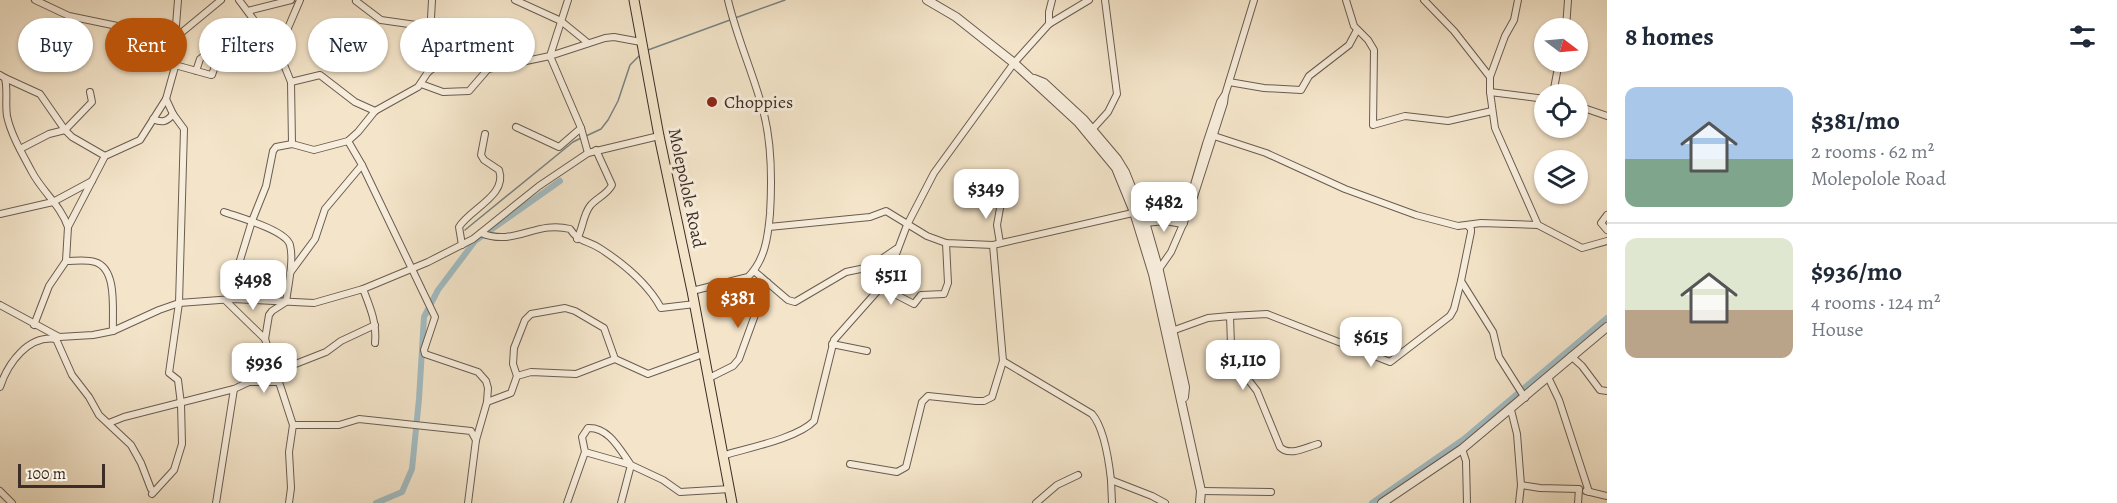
<!DOCTYPE html>
<meta charset="utf-8">
<style>
:root{--surface:#fff;--page:#f2f2f3;--text:#1f2937;--muted:#747a83;--line:#e0e1e3;--accent:#b45309}
body{margin:0;font-family:Alegreya,serif;background:var(--page);color:var(--text);height:100vh;display:flex;flex-direction:column;font-size:22px;white-space:nowrap}
*{box-sizing:border-box;margin:0}
p{font-size:20px;color:var(--muted)}
.icon{flex:none;width:33px;height:33px;fill:none;stroke:currentColor;stroke-width:2;stroke-linecap:round;stroke-linejoin:round}
.map{position:relative;flex:1;overflow:hidden}
.panel{display:flex;flex-direction:column;background:var(--surface);width:510px}
.panel>*{flex:none}
.banner{position:absolute;left:18px;top:18px;width:570px;height:54px;display:flex;gap:12px}
.needle{width:39px;rotate:106deg}
.buttons{position:absolute;left:1534px;top:18px;display:grid;gap:12px}
.buttons a{display:grid;place-items:center;width:54px;height:54px;border-radius:50%;background:var(--surface);box-shadow:0 2px 4px #0004;font-size:30px}
.scale{position:absolute;left:18px;bottom:15px;width:87px;box-sizing:border-box;padding-left:6px;border:3px solid #3c2e27;border-top:0;font-size:16px;line-height:21px;white-space:nowrap;color:#3c2e27;-webkit-text-stroke:4px #f8eedd;paint-order:stroke}
.price{position:absolute;translate:-50% -51px;padding:0 14px;border-radius:12px;background:#fff;color:#222;font-size:20px;line-height:39px;filter:drop-shadow(0 2px 3px #0008)}
.price::after{content:'';position:absolute;left:50%;top:36px;width:18px;height:14px;margin-left:-9px;background:inherit;clip-path:polygon(0 0,100% 0,50% 100%)}
.price.active{background:var(--accent);color:#fff}
ul{padding:0;list-style:none}
li{display:flex;align-items:center;gap:18px;height:150px;padding:0 18px}
li+li{border-top:2px solid var(--line)}
li span{display:grid;place-items:center;flex:none;width:168px;height:120px;border-radius:12px;color:#555}
li>.icon{margin-inline-start:auto}
span .icon{width:72px;height:72px;fill:#fffc;stroke-width:1}
li b{font-size:26px}
h2{display:flex;justify-content:space-between;align-items:center;height:72px;padding:0 18px;font-size:26px}
.chip{padding:0 21px;border-radius:27px;background:var(--surface);box-shadow:0 2px 4px #0004;font-size:21px;line-height:54px}
.chip.active{background:var(--accent);color:#fff}
main{display:flex;flex:1;min-height:0}
.map>svg:first-child{display:block}
</style>
<main>
<div class="map">
<svg width="1607" height="503" viewBox="0 0 1607 503">
<rect width="100%" height="100%" fill="#f4e5ca"/>
<filter id="stains"><feTurbulence type="fractalNoise" baseFrequency=".00333" numOctaves="4"/><feColorMatrix values="0 0 0 0 .2 0 0 0 0 .09 0 0 0 0 .02 0 0 0 .5 -.17"/></filter>
<radialGradient id="worn" r=".72"><stop offset=".6" stop-color="#630" stop-opacity="0"/><stop offset="1" stop-color="#630" stop-opacity=".3"/></radialGradient>
<g fill="none" stroke-linecap="round" stroke-linejoin="round">
<!-- stream -->
<g stroke="#798384" stroke-width="1.5">
<path d="M735 18 785 0"/>
<path d="M648 50 730 20"/>
<path d="M586 136 601 129 608 120 618 101 630 65 641 54"/>
<path d="M465 230 573 142 581 138"/>
</g>
<!-- canal -->
<g stroke="#a2bcc2" stroke-width="6">
<path d="M376 503 402 492 412 469 419 399 424 317 438 290 475 241 560 181"/>
<path d="M1372 503 1464 439 1607 318"/>
</g>
<defs>
<g id="minor">
<path d="M35 0 69 16 175 38"/>
<path d="M239 0 280 55 291 82 292 144"/>
<path d="M515 0 561 21 588 43"/>
<path d="M568 0 550 56 581 128 588 153"/>
<path d="M1346 0 1354 26 1368 40 1374 50 1373 125 1405 116 1448 121 1492 111"/>
<path d="M1424 0 1454 31 1490 77V92L1545 99"/>
<path d="M356 1 381 20 430 27"/>
<path d="M248 11 291 0"/>
<path d="M1049 24V12L1052 0"/>
<path d="M1566 28 1568 0"/>
<path d="M175 38 221 0"/>
<path d="M280 55 288 28 300 0"/>
<path d="M175 65 211 75H212L217 60 205 55 200 59 196 71"/>
<path d="M428 72 432 0"/>
<path d="M0 75 5 78C8 91 5 103 7 116 11 135 23 155 32 172 42 191 61 206 68 227"/>
<path d="M1490 77 1505 36 1514 20 1518 0"/>
<path d="M5 78 40 94 65 130 72 137 105 156"/>
<path d="M291 82 320 75 355 102 375 111"/>
<path d="M1229 82 1264 88 1301 90 1309 76 1349 45 1357 30"/>
<path d="M421 84 443 92 469 91 488 69"/>
<path d="M1490 92 1495 128 1538 225"/>
<path d="M1553 94 1559 62"/>
<path d="M1578 106 1607 116"/>
<path d="M153 119C162 123 167 122 173 114"/>
<path d="M516 127 559 147 581 128"/>
<path d="M1089 133 1108 112 1117 94 1105 0"/>
<path d="M1214 136 1266 153 1345 189 1416 215 1458 226 1481 223 1538 225 1582 248 1607 241"/>
<path d="M348 141 362 165 435 317 424 350 425 354 478 372 486 381 488 388 487 402 476 440 468 503"/>
<path d="M20 149 49 134 65 130 92 102 90 92"/>
<path d="M1188 205 1206 144 1220 102 1224 96"/>
<path d="M224 212C238 217 286 230 290 245 294 261 288 286 286 302L272 311 269 315 265 339 293 425 289 452 291 488 289 503"/>
<path d="M0 214 53 202 92 181"/>
<path d="M1607 215 1601 223 1607 230"/>
<path d="M1468 226 1471 229V232L1461 281 1493 332 1499 357 1525 398"/>
<path d="M769 227 870 217 886 211 927 236 946 243 993 245 1137 212"/>
<path d="M481 233C515 247 536 220 570 229 579 243 588 240 601 249 624 264 648 284 661 308L695 304"/>
<path d="M577 239C583 228 583 215 590 206 596 198 607 195 612 185L596 150"/>
<path d="M1000 243 997 225 1002 197"/>
<path d="M462 245 459 227C470 209 508 195 499 170L484 160 481 155 485 134"/>
<path d="M66 261C75 261 86 259 95 262 118 269 112 311 113 331"/>
<path d="M754 271 788 300 795 302 846 272 870 267 896 249"/>
<path d="M1157 272 1171 252 1191 206 1224 103 1225 95 1254 0"/>
<path d="M290 273 315 239 325 209 362 165"/>
<path d="M881 287 914 304 921 295 944 294 948 283 946 243"/>
<path d="M363 289C370 307 377 323 375 343"/>
<path d="M692 291 748 277C765 260 768 237 770 214 772 181 772 146 764 114 754 75 737 39 728 0"/>
<path d="M233 299 237 270 252 221 266 186 273 151 276 147 292 144 314 150 348 141 358 132 375 111 418 87 428 72 439 64 450 61 488 69 550 56 605 38 614 37 641 42"/>
<path d="M225 300 265 339"/>
<path d="M0 305 59 337 93 335 113 331 159 310 179 303 233 299 314 303 363 289 428 262 473 239 539 186 588 153 659 136"/>
<path d="M1230 316 1267 314 1390 362 1450 316 1454 309 1461 281"/>
<path d="M34 325 49 286 66 261 68 227 105 156 140 140 166 99"/>
<path d="M1169 332 1208 318 1230 316 1231 345 1234 359 1240 369 1257 391 1280 447C1289 457 1307 447 1318 444"/>
<path d="M59 337 56 339 72 375 89 397 99 415 131 445 141 463 151 489 154 491 152 494 174 470 182 444 181 404 178 380 169 373 179 303 184 129 173 114 166 99 178 56 175 38 178 0"/>
<path d="M832 344 867 351"/>
<path d="M1571 356 1582 366 1600 390 1607 391"/>
<path d="M1003 361 1092 414C1104 428 1109 462 1111 480L1152 496 1165 503"/>
<path d="M275 372 326 352 341 341 375 325"/>
<path d="M517 376 513 364 514 348 525 320 531 314 565 308 575 311 604 328 615 359"/>
<path d="M1548 377 1559 400 1589 492"/>
<path d="M709 378 733 366 739 359 767 282"/>
<path d="M249 382H279"/>
<path d="M0 387C8 363 28 335 56 339"/>
<path d="M487 402 511 393 517 376 531 372 576 374 615 359 648 374 703 354"/>
<path d="M1511 410 1517 434 1521 485 1540 488 1579 489 1578 503"/>
<path d="M109 423 124 417 234 389 249 382 267 349"/>
<path d="M293 425H339L359 419 471 431 476 440"/>
<path d="M1462 449 1466 461 1467 503"/>
<path d="M725 455C748 448 798 438 814 421L834 340 881 287 887 278 907 225 934 173 1014 63 1049 24 1089 0"/>
<path d="M850 464 897 472 906 467 922 402 928 396 976 401H984L992 397 1003 361 993 245"/>
<path d="M1111 480 1112 503"/>
<path d="M0 491 12 503"/>
<path d="M1201 491 1271 492"/>
<path d="M1586 491 1607 496"/>
<path d="M216 503 234 389"/>
<path d="M567 503 585 452"/>
<path d="M621 503 631 465C620 450 609 427 588 428L582 437 585 452 631 465 663 480 680 492 730 489"/>
<path d="M1036 503 1057 485 1078 475"/>
<path d="M1519 503 1521 485"/>
</g>
<g id="tertiary">
<path d="M927 0 956 17 1014 63 1078 122 1116 168 1134 212 1153 274 1201 491 1200 503"/>
<path d="M1034 79 1044 83 1084 120 1117 159 1125 172 1145 222 1159 271 1185 387 1184 397"/>
<path d="M1145 222 1165 220 1183 223"/>
<path d="M1382 503 1462 449 1607 327"/>
</g>
<path id="primary" d="M634 0 659 136 692 291 732 503"/>
</defs>
<!-- minor casing -->
<use href="#minor" stroke="#6a5c50" stroke-width="8"/>
<!-- tertiary casing -->
<use href="#tertiary" stroke="#6a5c50" stroke-width="10"/>
<!-- primary casing -->
<use href="#primary" stroke="#3c2e27" stroke-width="11"/>
<!-- minor -->
<use href="#minor" stroke="#f8eedd" stroke-width="6"/>
<!-- tertiary -->
<use href="#tertiary" stroke="#f8eedd" stroke-width="8"/>
<!-- primary -->
<use href="#primary" stroke="#f4e5ca" stroke-width="9"/>
</g>
<!-- markers -->
<circle fill="#8f2418" stroke="#f8eedd" stroke-width="2" cx="712" cy="102" r="6"/>
<g text-anchor="middle" stroke-width="6" stroke-linejoin="round" paint-order="stroke">
<!-- poi labels -->
<g font-size="18" fill="#3c2e27" stroke="#f8eedd" text-anchor="start">
<text x="724" y="108">Choppies</text>
</g>
<!-- street labels -->
<g font-size="18" fill="#3c2e27" stroke="#f8eedd">
<text transform="translate(687 188) rotate(78)" y="6">Molepolole Road</text>
</g>
</g>
<rect width="100%" height="100%" filter="url(#stains)"/>
<rect width="100%" height="100%" fill="url(#worn)"/>
</svg>
<div class="buttons">
<a><svg class="needle" viewBox="-14 -14 28 28"><path d="M0-13l5 13h-10z" fill="#e53935"/><path d="M0 13l5-13h-10z" fill="#747a83"/></svg></a>
<a><svg class="icon" aria-label="locate" viewBox="0 0 24 24"><circle cx="12" cy="12" r="6"/><path d="M12 2v4M12 18v4M2 12h4M18 12h4"/></svg></a>
<a><svg class="icon" aria-label="layers" viewBox="0 0 24 24"><path d="M12 4l9 5-9 5-9-5zM3 14l9 5 9-5"/></svg></a>
</div>
<div class="scale">100 m</div>
<b class="price" style="left:986px;top:220px">$349</b>
<b class="price" style="left:1164px;top:233px">$482</b>
<b class="price" style="left:891px;top:306px">$511</b>
<b class="price" style="left:253px;top:311px">$498</b>
<b class="price active" style="left:738px;top:329px">$381</b>
<b class="price" style="left:1371px;top:368px">$615</b>
<b class="price" style="left:1243px;top:391px">$1,110</b>
<b class="price" style="left:264px;top:394px">$936</b>
<div class="banner">
<a class="chip">Buy</a>
<a class="chip active">Rent</a>
<a class="chip">Filters</a>
<a class="chip">New</a>
<a class="chip">Apartment</a>
</div>
</div>
<section class="panel">
<h2>8 homes<svg class="icon" aria-label="filters" viewBox="0 0 24 24"><path d="M4 7h16M4 17h16"/><circle cx="9" cy="7" r="2"/><circle cx="15" cy="17" r="2"/></svg></h2>
<ul>
<li><span style="background:linear-gradient(#a9c7e8 60%,#7fa58c 0)"><svg class="icon" aria-label="home" viewBox="0 0 24 24"><path d="M3 11l9-7 9 7M6 9v11h12V9"/></svg></span><div><b>$381/mo</b><p>2 rooms · 62 m²</p><p>Molepolole Road</p></div></li>
<li><span style="background:linear-gradient(#dfe7d0 60%,#b9a48a 0)"><svg class="icon" aria-label="home" viewBox="0 0 24 24"><path d="M3 11l9-7 9 7M6 9v11h12V9"/></svg></span><div><b>$936/mo</b><p>4 rooms · 124 m²</p><p>House</p></div></li>
</ul>
</section>
</main>
